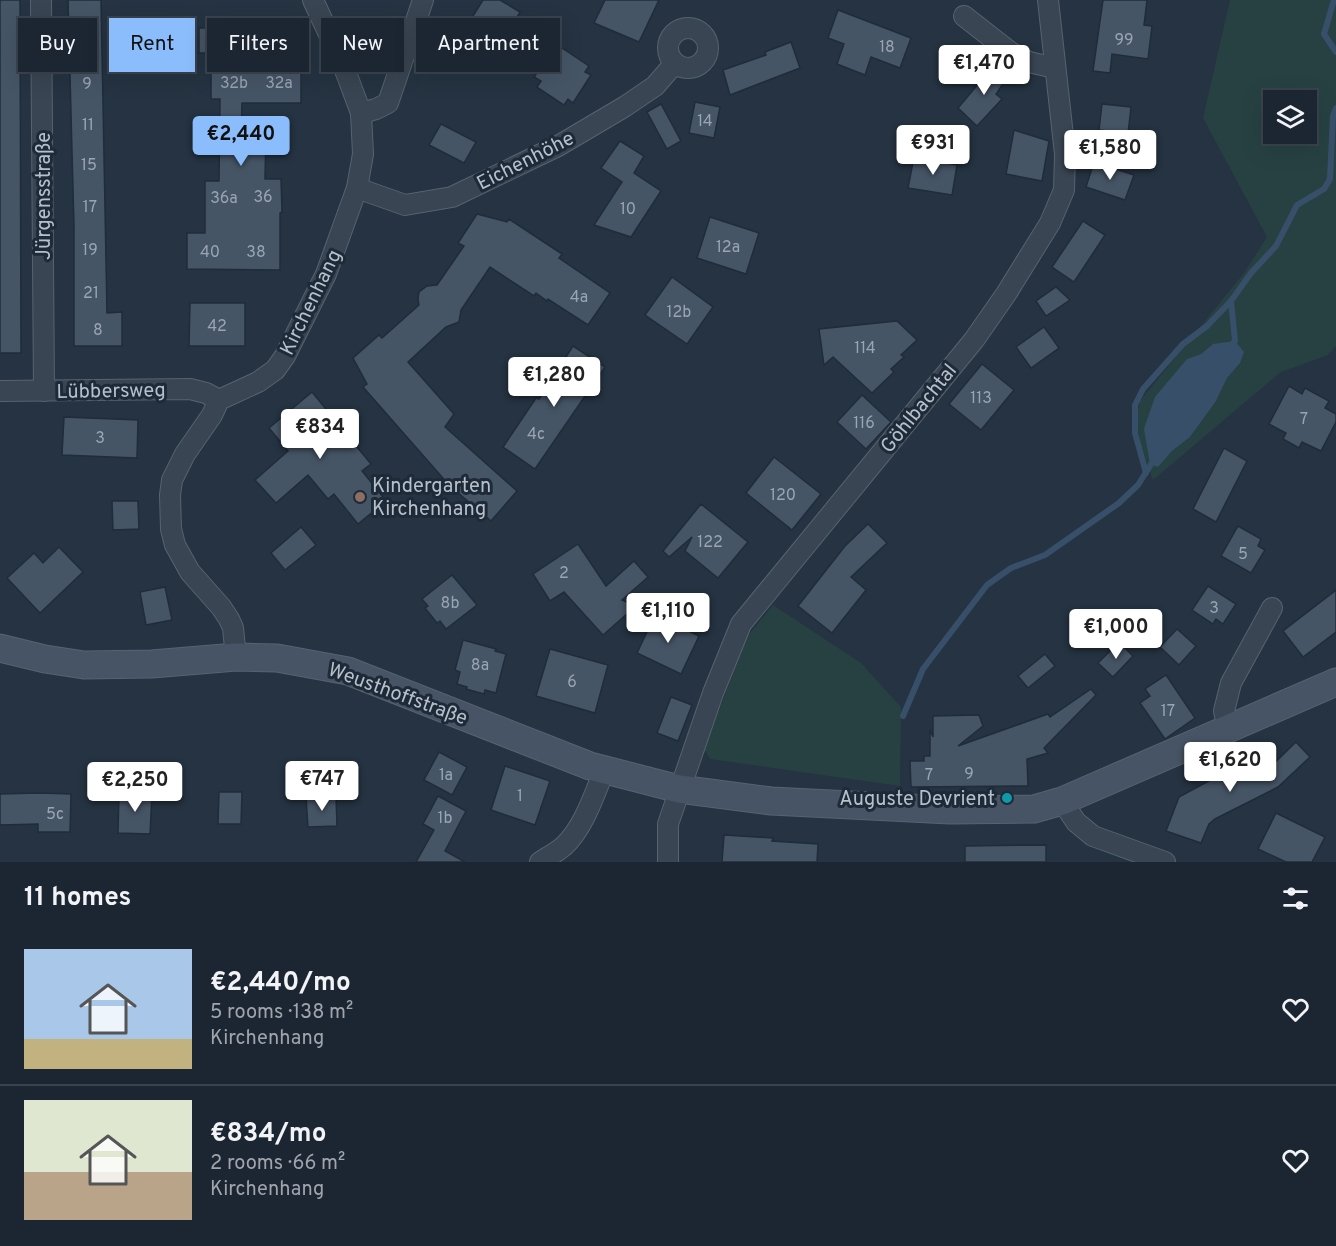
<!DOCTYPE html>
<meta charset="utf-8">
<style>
:root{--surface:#1c2632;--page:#252e3a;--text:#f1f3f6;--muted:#a0a5ac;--line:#3a434d;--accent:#8bbcfc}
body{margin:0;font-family:Overpass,sans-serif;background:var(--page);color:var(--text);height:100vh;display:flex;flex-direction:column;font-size:22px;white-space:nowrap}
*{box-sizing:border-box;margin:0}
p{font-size:20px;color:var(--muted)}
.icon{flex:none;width:33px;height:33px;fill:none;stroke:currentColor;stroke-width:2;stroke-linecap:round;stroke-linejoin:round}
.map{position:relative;height:862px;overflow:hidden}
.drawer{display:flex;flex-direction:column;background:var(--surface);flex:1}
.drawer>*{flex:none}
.guide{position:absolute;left:18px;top:18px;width:600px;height:54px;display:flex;gap:12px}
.fabs{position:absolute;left:1263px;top:90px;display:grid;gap:12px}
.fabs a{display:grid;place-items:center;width:54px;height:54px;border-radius:0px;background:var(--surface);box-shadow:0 6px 24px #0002,0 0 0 2px var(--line);font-size:30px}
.price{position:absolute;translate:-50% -51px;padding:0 14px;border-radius:6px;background:#fff;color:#222;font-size:20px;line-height:39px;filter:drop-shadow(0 2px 3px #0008)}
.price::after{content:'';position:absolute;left:50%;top:36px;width:18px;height:14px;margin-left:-9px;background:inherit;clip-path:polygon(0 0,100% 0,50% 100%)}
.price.on{background:var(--accent);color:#111}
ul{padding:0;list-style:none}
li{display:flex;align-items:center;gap:18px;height:150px;padding:0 24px}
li+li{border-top:2px solid var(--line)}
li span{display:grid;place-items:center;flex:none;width:168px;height:120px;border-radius:0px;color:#555}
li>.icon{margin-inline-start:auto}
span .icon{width:72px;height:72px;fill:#fffc;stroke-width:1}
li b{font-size:26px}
h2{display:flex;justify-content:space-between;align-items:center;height:72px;padding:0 24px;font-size:26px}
.pill{padding:0 21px;border-radius:0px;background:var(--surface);box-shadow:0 6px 24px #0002,0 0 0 2px var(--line);font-size:21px;line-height:54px}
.pill.on{background:var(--accent);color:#111}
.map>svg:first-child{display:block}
</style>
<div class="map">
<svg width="1336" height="862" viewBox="0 0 1336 862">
<rect width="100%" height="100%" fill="#253342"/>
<!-- green -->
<g fill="#274143" fill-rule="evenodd">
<path d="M1230 0H1336V346L1328 355 1281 372 1153 480C1144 456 1132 427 1140 401L1244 273 1267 237 1203 118ZM1274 100H1306V134H1274ZM1213 344 1240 363 1227 378 1216 401 1190 437 1172 451 1158 467 1175 375 1187 359 1201 354Z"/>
<path d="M773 605 861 663 901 707 900 786 710 759 704 749 747 637Z"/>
</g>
<!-- water -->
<path fill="#384f6a" d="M1235 341 1244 352 1240 363 1227 378 1216 401 1190 437 1172 451 1158 467 1150 464 1144 429 1155 397 1187 359 1201 354 1213 344Z"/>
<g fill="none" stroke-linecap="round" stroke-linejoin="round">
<!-- stream -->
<g stroke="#384f6a" stroke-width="6">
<path d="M1334 0 1324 34 1336 52"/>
<path d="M1231 345 1235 341 1231 301 1251 273 1276 246 1297 205 1324 189 1330 179 1333 116 1336 108"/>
<path d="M1146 473 1135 433V405L1143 389 1183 344 1207 326 1231 301"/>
<path d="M903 716 923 669 987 585 1011 568 1045 555 1119 503 1138 485 1155 458"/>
</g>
</g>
<!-- building -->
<g fill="#465566" stroke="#202c39" stroke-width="1.5">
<path d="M0 0H20L21 353H0Z"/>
<path d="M68 0H101L107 313 122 312V346H74V227Z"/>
<path d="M483 0H500L520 12 516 19 523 24 518 32 550 52 552 50 558 54 562 48 589 66 585 72 591 75 573 103 568 99 564 105 537 87 541 81 534 77 539 70 500 45 495 52 470 36 475 29 468 24Z"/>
<path d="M605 0H659L639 42 594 23Z"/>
<path d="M1103 0H1147L1144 25 1152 26 1148 59 1112 54 1110 73 1093 71Z"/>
<path d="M838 10 911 38 900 68 871 57 865 75 837 64 844 44 828 38Z"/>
<path d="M199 28H230V66H301V103H242L241 134 266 135 265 179H281L282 212 280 213V270L187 269V233H205V181H219L220 99H211V53H199Z"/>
<path d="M791 42 800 68 730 95 723 70 766 55 765 52Z"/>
<path d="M995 64 1009 75 996 94 1002 99 977 126 958 108Z"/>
<path d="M695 102 720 107 714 138 689 133Z"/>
<path d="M661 104 681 141 667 149 647 112Z"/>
<path d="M1102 104 1131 107 1128 134 1099 130Z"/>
<path d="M441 124 476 142 464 163 429 145Z"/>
<path d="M1014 130 1049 141 1042 181 1006 174Z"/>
<path d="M620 141 644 156 634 173 661 191 631 237 594 225 622 182 601 168Z"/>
<path d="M914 157 957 165 952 195 908 188Z"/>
<path d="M1094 162 1134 175 1125 200 1086 187Z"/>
<path d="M477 214 507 222 509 219 562 254 559 258 610 293 588 325 548 299 547 301 536 293 534 296 490 267 461 310 459 322 446 327 408 362 454 414 445 427 517 491 491 521 449 485 363 387 367 384 353 358 379 335 382 338 419 305 418 299 419 292 427 286 437 285 464 246 458 243Z"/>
<path d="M710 217 759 233 746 274 697 258Z"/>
<path d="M1083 221 1105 235 1074 282 1052 267Z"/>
<path d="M672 277 713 307 687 344 645 315Z"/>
<path d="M1056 287 1070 300 1046 316 1036 301Z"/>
<path d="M190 303H245V346H189Z"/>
<path d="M897 321 917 340 901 355 904 357 891 369 894 372 872 393 833 357 824 365 819 329Z"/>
<path d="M1044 327 1059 348 1031 368 1016 347Z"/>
<path d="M573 346 605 367 535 469 503 447 536 398 539 399Z"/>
<path d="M982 364 1014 390 981 430 949 404Z"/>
<path d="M1289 386 1302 394 1305 388 1329 401 1325 408 1336 414V422L1321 451 1302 442 1299 448 1283 439 1286 433 1269 424Z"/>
<path d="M312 392 371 464 362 471 386 501 358 524 334 494 328 499 308 475 276 503 255 480 288 451 269 428Z"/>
<path d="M862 395 891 422 866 449 837 422Z"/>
<path d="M64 417 138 420 137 458 62 455Z"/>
<path d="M1224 448 1247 461 1216 522 1193 509Z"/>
<path d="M774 457 821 494 792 530 746 493Z"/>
<path d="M112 501H138L139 529 113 530Z"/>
<path d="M701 504 748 542 718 578 685 551 692 537 669 557 663 551Z"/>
<path d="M868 524 887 543 851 577 866 590 832 633 798 606 845 546Z"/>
<path d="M1238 526 1261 539 1258 546 1265 550 1251 573 1221 556Z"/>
<path d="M301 527 316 545 285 570 271 553Z"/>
<path d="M578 544 606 586 634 561 648 577 622 600 636 606 603 635 564 592 550 601 533 574Z"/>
<path d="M59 547 83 572 40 613 7 578 34 553 43 563Z"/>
<path d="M452 575 477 605 446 629 440 621 437 623 425 608 428 606 422 599Z"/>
<path d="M1208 586 1236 604 1223 624 1216 619 1213 624 1192 610Z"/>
<path d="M165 587 172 620 146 625 140 592Z"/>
<path d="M1336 590V632L1303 657 1283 631Z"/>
<path d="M655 615 699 636 681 674 637 653Z"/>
<path d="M1177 629 1196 646 1179 665 1160 647Z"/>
<path d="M463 640 496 649 495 651 506 654 496 693 485 690 484 694 466 689 467 687 457 684 460 672 455 670Z"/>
<path d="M1119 642 1133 656 1113 677 1098 663Z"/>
<path d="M550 649 608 665 595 713 536 696Z"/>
<path d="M1045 654 1055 666 1028 688 1018 676Z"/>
<path d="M1166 675 1195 718 1165 739 1140 703 1150 696 1145 689Z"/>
<path d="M1091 689 1096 695 1044 748 1048 753 1027 759 1028 786 911 787 910 761H924V756H930V730L933 737V716L979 715 983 726 958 746 1048 714 1050 717Z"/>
<path d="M671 697 692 705 678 741 657 733Z"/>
<path d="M1296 742 1310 757 1278 787 1215 819 1209 824 1201 843 1166 831 1179 797 1251 758 1261 776Z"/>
<path d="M439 752 467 767 452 795 424 780Z"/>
<path d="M505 766 550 781 535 825 491 810Z"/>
<path d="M119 792 152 794 150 834 118 833Z"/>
<path d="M219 792H242L241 824H218Z"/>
<path d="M39 793 71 794 70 832H38V824L0 825V794Z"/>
<path d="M336 796 337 826 308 827 306 798Z"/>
<path d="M438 796 466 811 445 851 465 862H416L434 830 423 824Z"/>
<path d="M1276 813 1325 837 1312 862H1286L1258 849Z"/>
<path d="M724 835 773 838 772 841 818 844 817 862H722Z"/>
<path d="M1046 845V862H965V846Z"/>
</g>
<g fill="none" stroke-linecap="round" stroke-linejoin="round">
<defs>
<g id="street">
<path d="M41 0 44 391"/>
<path d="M964 16 1010 52 1029 62 1055 68"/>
<circle cx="688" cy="48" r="20"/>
<path d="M361 113 376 109 388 103 423 0"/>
<path d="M357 188 405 205 452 197 558 146 624 107 655 86 675 63"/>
<path d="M0 391 190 389 206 393 219 400"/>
<path d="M236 657 233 628 229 619 221 607 190 572 175 545 171 529 170 495 172 480 185 454 212 415 219 400 258 382 275 370 285 356 326 274 357 188 363 154 361 113 342 62 313 0"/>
<path d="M1228 730 1224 711 1231 683 1272 608"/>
<path d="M1062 801 1076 822 1093 836 1165 862"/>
<path d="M540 862C548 857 557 852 564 846 584 827 594 795 604 771"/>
<path d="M668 862V824L713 693 741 624 974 340 1006 294 1050 223 1064 190 1065 154 1048 0"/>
</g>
<path id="secondary" d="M0 648 45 659 84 665 152 664 236 657 277 658 348 671 590 766 679 789 771 801 950 810 1034 809 1062 801 1336 682"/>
</defs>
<!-- street casing -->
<use href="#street" stroke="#57636f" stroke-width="22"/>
<!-- secondary casing -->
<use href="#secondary" stroke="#57636f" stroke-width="29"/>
<!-- street -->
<use href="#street" stroke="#394552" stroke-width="20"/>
<!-- secondary -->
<use href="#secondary" stroke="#475465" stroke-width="27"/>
</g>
<!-- markers -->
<circle fill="#8d6e63" stroke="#1e2a37" stroke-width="2" cx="360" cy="497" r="6"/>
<circle fill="#0f9aa8" stroke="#1e2a37" stroke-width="2" cx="1007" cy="798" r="6"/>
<g text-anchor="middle" stroke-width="6" stroke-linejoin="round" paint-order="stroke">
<!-- number labels -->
<g font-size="16" fill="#9aa5b2">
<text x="1124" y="45">99</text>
<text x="887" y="52">18</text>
<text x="234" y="88">32b</text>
<text x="279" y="88">32a</text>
<text x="87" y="89">9</text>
<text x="705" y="126">14</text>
<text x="88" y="130">11</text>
<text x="89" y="170">15</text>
<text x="263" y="202">36</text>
<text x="224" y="203">36a</text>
<text x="90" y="212">17</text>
<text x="628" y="214">10</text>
<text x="728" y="252">12a</text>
<text x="90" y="255">19</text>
<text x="210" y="257">40</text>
<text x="256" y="257">38</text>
<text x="91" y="298">21</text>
<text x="579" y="302">4a</text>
<text x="679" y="317">12b</text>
<text x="217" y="331">42</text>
<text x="98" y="335">8</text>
<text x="865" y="353">114</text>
<text x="981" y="403">113</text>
<text x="1304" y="424">7</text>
<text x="864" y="428">116</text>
<text x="536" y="439">4c</text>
<text x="100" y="443">3</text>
<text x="783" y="500">120</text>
<text x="710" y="547">122</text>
<text x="1243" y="559">5</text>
<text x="564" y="578">2</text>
<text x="450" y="608">8b</text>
<text x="1214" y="613">3</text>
<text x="480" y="670">8a</text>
<text x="572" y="687">6</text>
<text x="1168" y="716">17</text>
<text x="969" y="779">9</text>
<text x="446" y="780">1a</text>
<text x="929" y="780">7</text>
<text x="520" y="801">1</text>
<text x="55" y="819">5c</text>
<text x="445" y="823">1b</text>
</g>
<!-- street labels -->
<g font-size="20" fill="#b6c0cc" stroke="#1e2a37">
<text transform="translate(525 160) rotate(-27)" y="7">Eichenhöhe</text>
<text transform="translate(43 196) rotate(-90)" y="7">Jürgensstraße</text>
<text transform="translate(310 302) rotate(-64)" y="7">Kirchenhang</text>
<text transform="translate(111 390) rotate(-1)" y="7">Lübbersweg</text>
<text transform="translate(918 408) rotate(-51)" y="7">Göhlbachtal</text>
<text transform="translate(398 693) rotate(20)" y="7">Weusthoffstraße</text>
</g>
<!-- poi labels -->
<g font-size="20" fill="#b6c0cc" stroke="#1e2a37" text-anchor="start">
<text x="372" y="492">Kindergarten<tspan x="372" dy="23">Kirchenhang</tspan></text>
<text x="995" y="805" text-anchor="end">Auguste Devrient</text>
</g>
</g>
</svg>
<div class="fabs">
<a><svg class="icon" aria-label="layers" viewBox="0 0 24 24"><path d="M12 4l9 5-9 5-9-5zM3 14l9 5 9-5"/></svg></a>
</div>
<b class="price" style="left:984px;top:96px">€1,470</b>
<b class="price on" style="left:241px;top:167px">€2,440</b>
<b class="price" style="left:933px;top:176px">€931</b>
<b class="price" style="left:1110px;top:181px">€1,580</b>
<b class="price" style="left:554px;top:408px">€1,280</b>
<b class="price" style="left:320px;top:460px">€834</b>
<b class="price" style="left:668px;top:644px">€1,110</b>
<b class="price" style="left:1116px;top:660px">€1,000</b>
<b class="price" style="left:1230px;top:793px">€1,620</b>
<b class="price" style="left:322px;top:812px">€747</b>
<b class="price" style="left:135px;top:813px">€2,250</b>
<div class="guide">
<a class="pill">Buy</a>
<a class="pill on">Rent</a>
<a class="pill">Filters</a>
<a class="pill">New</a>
<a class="pill">Apartment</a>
</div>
</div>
<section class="drawer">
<h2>11 homes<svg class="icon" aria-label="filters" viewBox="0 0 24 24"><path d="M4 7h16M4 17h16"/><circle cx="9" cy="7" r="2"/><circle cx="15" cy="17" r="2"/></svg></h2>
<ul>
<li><span style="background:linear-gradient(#a9c7e8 75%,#c2b280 0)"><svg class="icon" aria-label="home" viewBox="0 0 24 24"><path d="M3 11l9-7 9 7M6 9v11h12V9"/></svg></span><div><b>€2,440/mo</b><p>5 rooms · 138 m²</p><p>Kirchenhang</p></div><svg class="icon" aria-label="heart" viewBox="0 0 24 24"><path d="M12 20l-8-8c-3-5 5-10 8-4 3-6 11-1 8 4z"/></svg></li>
<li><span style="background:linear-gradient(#dfe7d0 60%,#b9a48a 0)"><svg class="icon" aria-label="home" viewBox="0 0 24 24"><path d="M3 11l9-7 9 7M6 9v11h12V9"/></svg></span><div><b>€834/mo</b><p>2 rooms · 66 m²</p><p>Kirchenhang</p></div><svg class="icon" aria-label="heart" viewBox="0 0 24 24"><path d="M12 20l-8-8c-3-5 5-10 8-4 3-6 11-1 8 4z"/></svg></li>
</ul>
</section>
